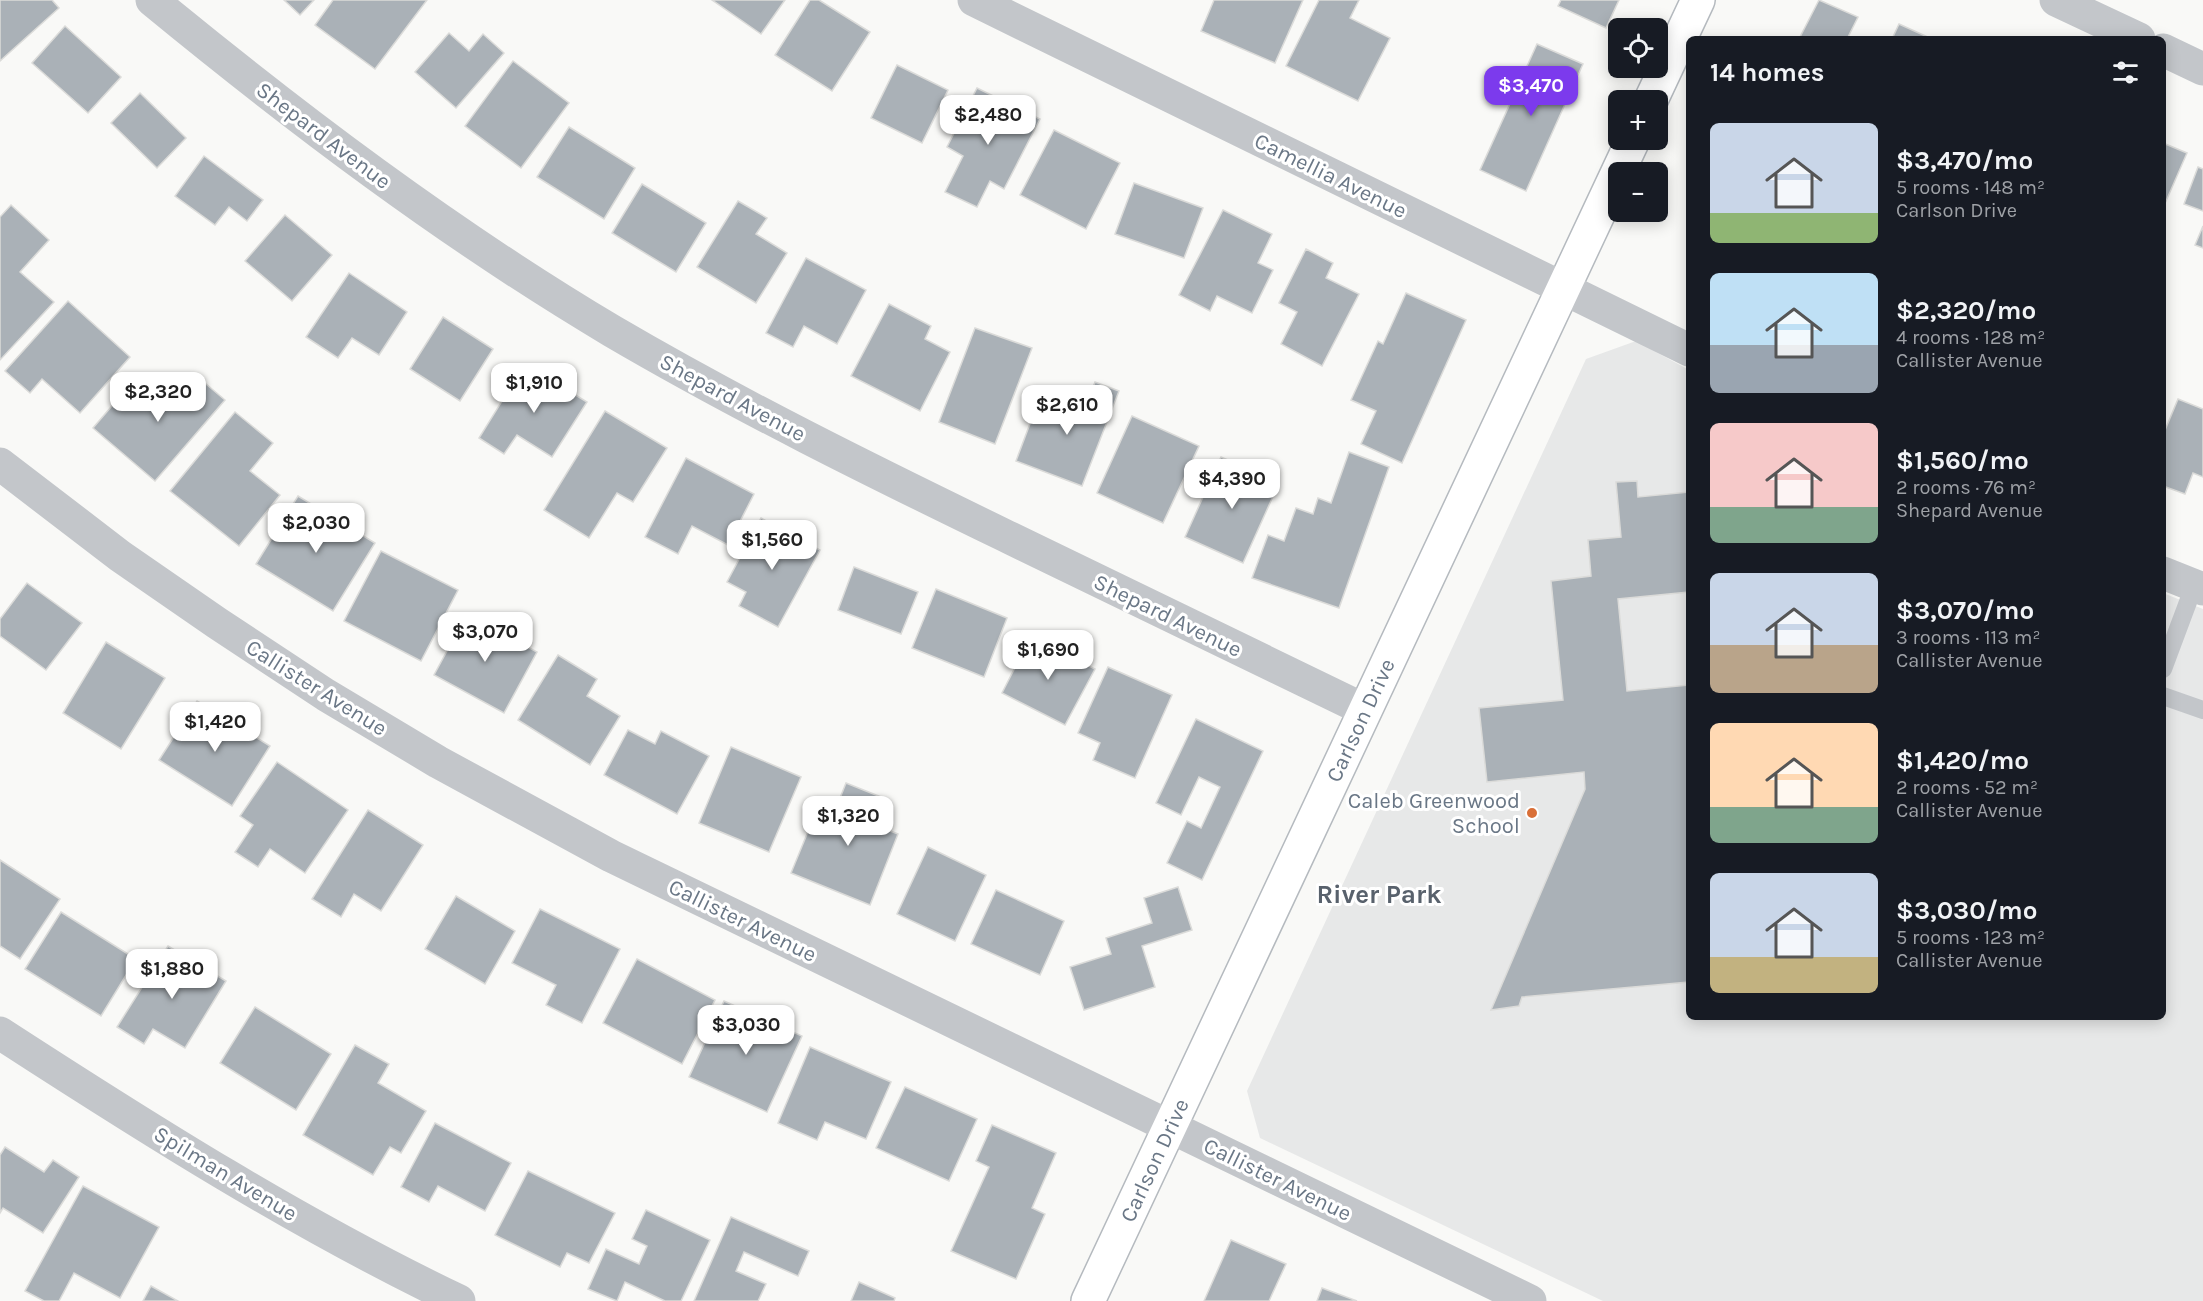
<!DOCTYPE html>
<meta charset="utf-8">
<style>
:root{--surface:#171b24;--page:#20242c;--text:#f1f3f6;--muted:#9ea1a6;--accent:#7c3aed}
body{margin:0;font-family:Karla,sans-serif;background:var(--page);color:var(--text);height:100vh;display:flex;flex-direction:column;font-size:22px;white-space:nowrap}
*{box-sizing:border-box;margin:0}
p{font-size:20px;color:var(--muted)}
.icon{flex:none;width:33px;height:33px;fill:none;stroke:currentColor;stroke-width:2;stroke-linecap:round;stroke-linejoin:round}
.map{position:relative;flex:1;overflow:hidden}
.sheet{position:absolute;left:1686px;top:36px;width:480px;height:984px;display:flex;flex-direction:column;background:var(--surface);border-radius:9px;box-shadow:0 3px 15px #0003}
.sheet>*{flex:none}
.controls{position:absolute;left:1608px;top:18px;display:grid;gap:12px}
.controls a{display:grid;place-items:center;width:60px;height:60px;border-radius:9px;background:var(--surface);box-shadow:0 3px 15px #0003;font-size:30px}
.price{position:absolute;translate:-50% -51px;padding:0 14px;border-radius:12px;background:#fff;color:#222;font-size:20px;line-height:39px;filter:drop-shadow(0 2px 3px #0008)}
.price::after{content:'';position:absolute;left:50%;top:36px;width:18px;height:14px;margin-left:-9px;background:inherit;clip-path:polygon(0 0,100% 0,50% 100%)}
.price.active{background:var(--accent);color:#fff}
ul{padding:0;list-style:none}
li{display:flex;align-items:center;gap:18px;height:150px;padding:0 24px}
li span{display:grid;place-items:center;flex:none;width:168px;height:120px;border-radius:9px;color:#555}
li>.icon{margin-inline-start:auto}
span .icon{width:72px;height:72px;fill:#fffc;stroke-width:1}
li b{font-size:26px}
h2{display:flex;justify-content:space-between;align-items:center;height:72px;padding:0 24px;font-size:26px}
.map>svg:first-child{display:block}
</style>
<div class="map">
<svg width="2203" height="1301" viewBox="0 0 2203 1301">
<rect width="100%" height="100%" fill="#f9f9f7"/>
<!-- built -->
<path fill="#e7e8e8" d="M1636 341 1689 370V1017H2163V593L2203 609V1301H1603L1260 1138 1247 1091 1586 359Z"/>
<!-- building -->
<g fill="#aab1b7" stroke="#dbdbd9" stroke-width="1.5">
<path d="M0 0H52L59 8 0 61Z"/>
<path d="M284 0H314L300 15Z"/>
<path d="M333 0H427L375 69 315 25Z"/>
<path d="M712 0H785L761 34Z"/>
<path d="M810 0H819L870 32 832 91 775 55Z"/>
<path d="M1214 0H1303L1275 63 1201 31Z"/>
<path d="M1319 0H1359L1350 18 1390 38 1358 101 1286 66Z"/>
<path d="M1561 0H1619L1606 28 1558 6Z"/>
<path d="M1819 0 1858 17 1847 39H1799Z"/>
<path d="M1899 24 1932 39H1892Z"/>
<path d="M65 26 121 77 88 113 32 63Z"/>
<path d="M449 33 469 51 483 34 504 53 456 108 415 72Z"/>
<path d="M1537 44 1583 64 1526 191 1480 170Z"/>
<path d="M513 61 569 103 521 168 465 126Z"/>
<path d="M897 65 948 90 922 143 871 118Z"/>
<path d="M977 88 1040 119 1004 189 990 181 977 207 945 192 963 156 947 147Z"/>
<path d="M140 93 186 138 157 168 111 123Z"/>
<path d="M569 127 635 168 604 219 537 177Z"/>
<path d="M1054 130 1120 163 1086 229 1020 195Z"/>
<path d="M2163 143 2187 153 2163 208Z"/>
<path d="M204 156 263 200 247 221 229 207 215 225 175 196Z"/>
<path d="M2198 167 2203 169V211L2184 204Z"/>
<path d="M1134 183 1203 208 1184 258 1115 234Z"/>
<path d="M642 184 706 223 676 272 612 233Z"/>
<path d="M738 201 767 218 756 234 787 253 756 303 697 267Z"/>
<path d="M11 205 49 240 20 272 54 302 0 360V217Z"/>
<path d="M1223 210 1272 234 1258 263 1273 270 1252 313 1217 296 1210 311 1179 295Z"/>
<path d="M285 215 332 255 292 301 245 261Z"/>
<path d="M2203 226V248L2195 245Z"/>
<path d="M1306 249 1333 263 1326 278 1359 294 1322 366 1281 344 1297 312 1279 303Z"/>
<path d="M806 258 866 290 837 344 804 326 793 347 766 333Z"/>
<path d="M349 273 407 312 379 355 352 338 338 358 306 337Z"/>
<path d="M1406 293 1466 320 1402 463 1361 444 1376 411 1351 400 1378 341 1383 344Z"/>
<path d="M68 301 130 357 80 413 42 379 30 393 5 371Z"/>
<path d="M889 304 931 326 925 339 950 352 920 411 851 376Z"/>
<path d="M443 317 493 349 460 401 410 369Z"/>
<path d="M975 328 1032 348 995 444 939 422Z"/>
<path d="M525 364 587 402 552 457 517 435 504 454 479 438Z"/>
<path d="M193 373 225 400 155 481 93 428 135 379 166 405Z"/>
<path d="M1095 382 1119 391 1082 486 1016 461 1040 397 1083 413Z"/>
<path d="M2178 399 2203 409V477L2193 473 2185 494 2163 486V435Z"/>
<path d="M605 411 667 448 633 502 617 493 589 538 544 510Z"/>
<path d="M235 412 273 443 250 471 280 495 239 546 170 491Z"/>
<path d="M1132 416 1199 446 1163 523 1097 493Z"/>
<path d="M1349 452 1389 467 1339 608 1252 578 1268 535 1284 541 1296 508 1313 514 1318 498 1331 503Z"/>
<path d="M1221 457 1279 483 1243 563 1185 537Z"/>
<path d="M686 458 754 494 728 545 692 526 678 554 645 537Z"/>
<path d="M1637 481 1638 497 1689 492V592L1618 599 1627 691 1689 685V982L1522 997 1519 1006 1491 1010 1585 789 1584 772 1487 782 1479 708 1563 700 1551 581 1591 576 1588 540 1621 537 1616 482Z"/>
<path d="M298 496 375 543 333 611 256 564Z"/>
<path d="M761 518 820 550 778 627 739 606 746 592 727 582Z"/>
<path d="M381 551 458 590 421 661 344 621Z"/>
<path d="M854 567 918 592 901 634 838 610Z"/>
<path d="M27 583 82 623 46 670 0 636V619Z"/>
<path d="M936 589 1007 618 984 677 912 648Z"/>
<path d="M467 614 537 652 504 713 434 675Z"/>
<path d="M1031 636 1095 669 1065 725 1002 693Z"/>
<path d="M106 642 165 678 121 749 63 713Z"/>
<path d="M558 655 597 679 587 696 620 716 590 765 518 720Z"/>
<path d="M1108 667 1172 695 1135 778 1093 760 1100 743 1078 733Z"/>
<path d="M197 701 270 746 232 806 159 760Z"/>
<path d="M1196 719 1263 751 1202 880 1167 863 1187 821 1201 828 1220 787 1199 777 1181 815 1156 803Z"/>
<path d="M628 730 655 744 661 731 709 756 677 814 604 775Z"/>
<path d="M731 747 801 777 769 852 699 823Z"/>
<path d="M277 762 348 810 305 873 270 849 258 867 235 852 253 825 240 816Z"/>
<path d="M846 783 886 799 875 825 898 834 870 905 791 873 814 817 830 823Z"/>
<path d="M368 810 423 845 381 911 354 894 341 917 312 899Z"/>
<path d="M928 847 986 875 955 941 897 914Z"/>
<path d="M0 860 60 899 20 959 0 946Z"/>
<path d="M1178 887 1192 930 1142 946 1155 987 1084 1010 1070 967 1111 954 1106 938 1152 923 1144 898Z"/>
<path d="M996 890 1064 921 1040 975 971 944Z"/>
<path d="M456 896 515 931 485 984 425 949Z"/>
<path d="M540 909 620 949 582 1023 546 1005 556 985 512 963Z"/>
<path d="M61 912 136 959 101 1016 25 969Z"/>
<path d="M168 946 226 981 185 1048 153 1029 144 1044 117 1027Z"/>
<path d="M637 959 715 1000 682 1064 603 1023Z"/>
<path d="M724 1001 802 1036 767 1112 689 1077Z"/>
<path d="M255 1007 331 1054 296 1110 220 1063Z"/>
<path d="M355 1045 389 1064 378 1083 426 1111 401 1153 390 1147 373 1175 303 1135Z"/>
<path d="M810 1047 891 1082 866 1139 825 1122 817 1140 778 1123Z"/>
<path d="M905 1087 977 1119 949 1181 876 1148Z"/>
<path d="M435 1123 511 1163 485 1211 438 1186 429 1202 401 1187Z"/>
<path d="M992 1125 1056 1153 1032 1208 1045 1214 1016 1279 951 1251 989 1167 976 1161Z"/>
<path d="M5 1147 44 1172 53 1160 79 1177 43 1233 3 1208 0 1213V1155Z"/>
<path d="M528 1171 615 1213 589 1263 567 1253 560 1267 495 1235Z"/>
<path d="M83 1186 159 1227 120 1298 74 1273 59 1301H44L25 1291Z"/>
<path d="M646 1210 710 1240 681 1301H665L625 1282 617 1301 588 1289 606 1249 639 1264 647 1246 632 1239Z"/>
<path d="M731 1217 809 1251 798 1276 744 1252 736 1271 766 1284 758 1301H694Z"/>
<path d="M1231 1240 1286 1264 1269 1301H1204Z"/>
<path d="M859 1282 895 1298 894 1301H851Z"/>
<path d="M151 1286 178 1301H143Z"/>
<path d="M1322 1288 1357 1301H1317Z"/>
</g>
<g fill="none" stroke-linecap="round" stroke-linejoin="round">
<defs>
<g id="secondary">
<path d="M1651 100 1698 0"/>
<path d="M1088 1301 1633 140"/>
</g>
</defs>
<!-- secondary casing -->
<use href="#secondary" stroke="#b5babf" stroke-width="36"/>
<!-- lane -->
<g stroke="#c3c6ca" stroke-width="18">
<path d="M2163 669 2194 586"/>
<path d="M2163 696 2203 710"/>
</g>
<!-- street -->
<g stroke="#c3c6ca" stroke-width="33">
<path d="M152 0C298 120 449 234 612 331 740 406 874 472 1008 537 1127 595 1246 653 1365 710"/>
<path d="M974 0 1689 350"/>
<path d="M2056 0 2139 39"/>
<path d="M2163 50 2203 69"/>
<path d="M0 464 120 556 217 623 326 695 438 762 611 856 1530 1301"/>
<path d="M2163 573 2203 589"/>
<path d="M0 1033C148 1129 300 1225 459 1301"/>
</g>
<!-- secondary -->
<use href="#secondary" stroke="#fff" stroke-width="33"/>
</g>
<!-- markers -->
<circle fill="#d96f37" stroke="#fff" stroke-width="2" cx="1532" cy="813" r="6"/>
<g text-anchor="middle" stroke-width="6" stroke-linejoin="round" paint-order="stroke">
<!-- street labels -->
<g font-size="22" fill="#6a7786" stroke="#fff">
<text transform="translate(324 135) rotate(37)" y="8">Shepard Avenue</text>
<text transform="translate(1331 175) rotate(26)" y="8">Camellia Avenue</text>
<text transform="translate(733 397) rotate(28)" y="8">Shepard Avenue</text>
<text transform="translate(1168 615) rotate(26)" y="8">Shepard Avenue</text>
<text transform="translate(317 687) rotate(32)" y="8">Callister Avenue</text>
<text transform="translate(1360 720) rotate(-65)" y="8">Carlson Drive</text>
<text transform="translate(743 920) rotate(26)" y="8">Callister Avenue</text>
<text transform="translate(1154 1160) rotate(-65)" y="8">Carlson Drive</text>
<text transform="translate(226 1173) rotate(31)" y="8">Spilman Avenue</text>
<text transform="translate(1278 1179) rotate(26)" y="8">Callister Avenue</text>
</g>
<!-- poi labels -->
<g font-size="22" fill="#6a7786" stroke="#fff" text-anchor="end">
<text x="1520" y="808">Caleb Greenwood<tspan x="1520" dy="25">School</tspan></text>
</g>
<!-- quarter labels -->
<g font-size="26" font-weight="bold" fill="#58616c" stroke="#fff">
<text x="1379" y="903">River Park</text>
</g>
</g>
</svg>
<div class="controls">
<a><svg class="icon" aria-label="locate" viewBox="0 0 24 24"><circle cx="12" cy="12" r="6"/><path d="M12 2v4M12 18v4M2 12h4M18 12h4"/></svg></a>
<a>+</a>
<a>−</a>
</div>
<b class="price active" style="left:1531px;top:117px">$3,470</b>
<b class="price" style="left:988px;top:146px">$2,480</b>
<b class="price" style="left:534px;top:414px">$1,910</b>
<b class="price" style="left:158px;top:423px">$2,320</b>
<b class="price" style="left:1067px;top:436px">$2,610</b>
<b class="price" style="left:1232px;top:510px">$4,390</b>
<b class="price" style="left:316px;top:554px">$2,030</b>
<b class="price" style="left:772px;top:571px">$1,560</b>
<b class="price" style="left:485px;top:663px">$3,070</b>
<b class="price" style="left:1048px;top:681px">$1,690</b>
<b class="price" style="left:215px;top:753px">$1,420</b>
<b class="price" style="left:848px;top:847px">$1,320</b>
<b class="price" style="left:172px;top:1000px">$1,880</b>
<b class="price" style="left:746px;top:1056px">$3,030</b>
<section class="sheet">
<h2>14 homes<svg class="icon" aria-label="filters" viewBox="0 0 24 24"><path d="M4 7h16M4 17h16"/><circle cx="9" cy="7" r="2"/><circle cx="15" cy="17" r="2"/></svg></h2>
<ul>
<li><span style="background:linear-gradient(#c9d6e8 75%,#8fb573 0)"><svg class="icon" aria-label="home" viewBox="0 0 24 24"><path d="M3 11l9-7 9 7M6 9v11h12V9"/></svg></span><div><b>$3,470/mo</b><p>5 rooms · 148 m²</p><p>Carlson Drive</p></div></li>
<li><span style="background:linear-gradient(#bfe0f5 60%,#9aa5b1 0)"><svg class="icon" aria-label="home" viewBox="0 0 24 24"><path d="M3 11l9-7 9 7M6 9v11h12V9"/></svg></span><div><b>$2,320/mo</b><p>4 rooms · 128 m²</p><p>Callister Avenue</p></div></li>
<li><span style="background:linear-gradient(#f6c9c9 70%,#7fa58c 0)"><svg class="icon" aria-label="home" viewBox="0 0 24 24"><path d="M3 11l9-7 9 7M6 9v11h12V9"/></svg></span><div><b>$1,560/mo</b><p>2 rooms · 76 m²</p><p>Shepard Avenue</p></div></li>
<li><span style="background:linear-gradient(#c9d6e8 60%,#b9a48a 0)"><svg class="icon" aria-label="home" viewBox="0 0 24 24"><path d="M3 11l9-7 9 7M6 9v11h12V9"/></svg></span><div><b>$3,070/mo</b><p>3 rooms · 113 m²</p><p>Callister Avenue</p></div></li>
<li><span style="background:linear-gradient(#ffd9b3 70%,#7fa58c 0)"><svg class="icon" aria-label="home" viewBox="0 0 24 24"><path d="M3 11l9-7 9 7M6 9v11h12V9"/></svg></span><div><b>$1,420/mo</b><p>2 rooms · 52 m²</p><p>Callister Avenue</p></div></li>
<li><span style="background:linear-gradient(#c9d6e8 70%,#c2b280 0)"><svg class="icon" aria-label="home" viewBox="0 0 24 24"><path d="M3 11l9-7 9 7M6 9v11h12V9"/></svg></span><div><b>$3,030/mo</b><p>5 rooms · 123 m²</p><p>Callister Avenue</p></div></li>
</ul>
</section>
</div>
